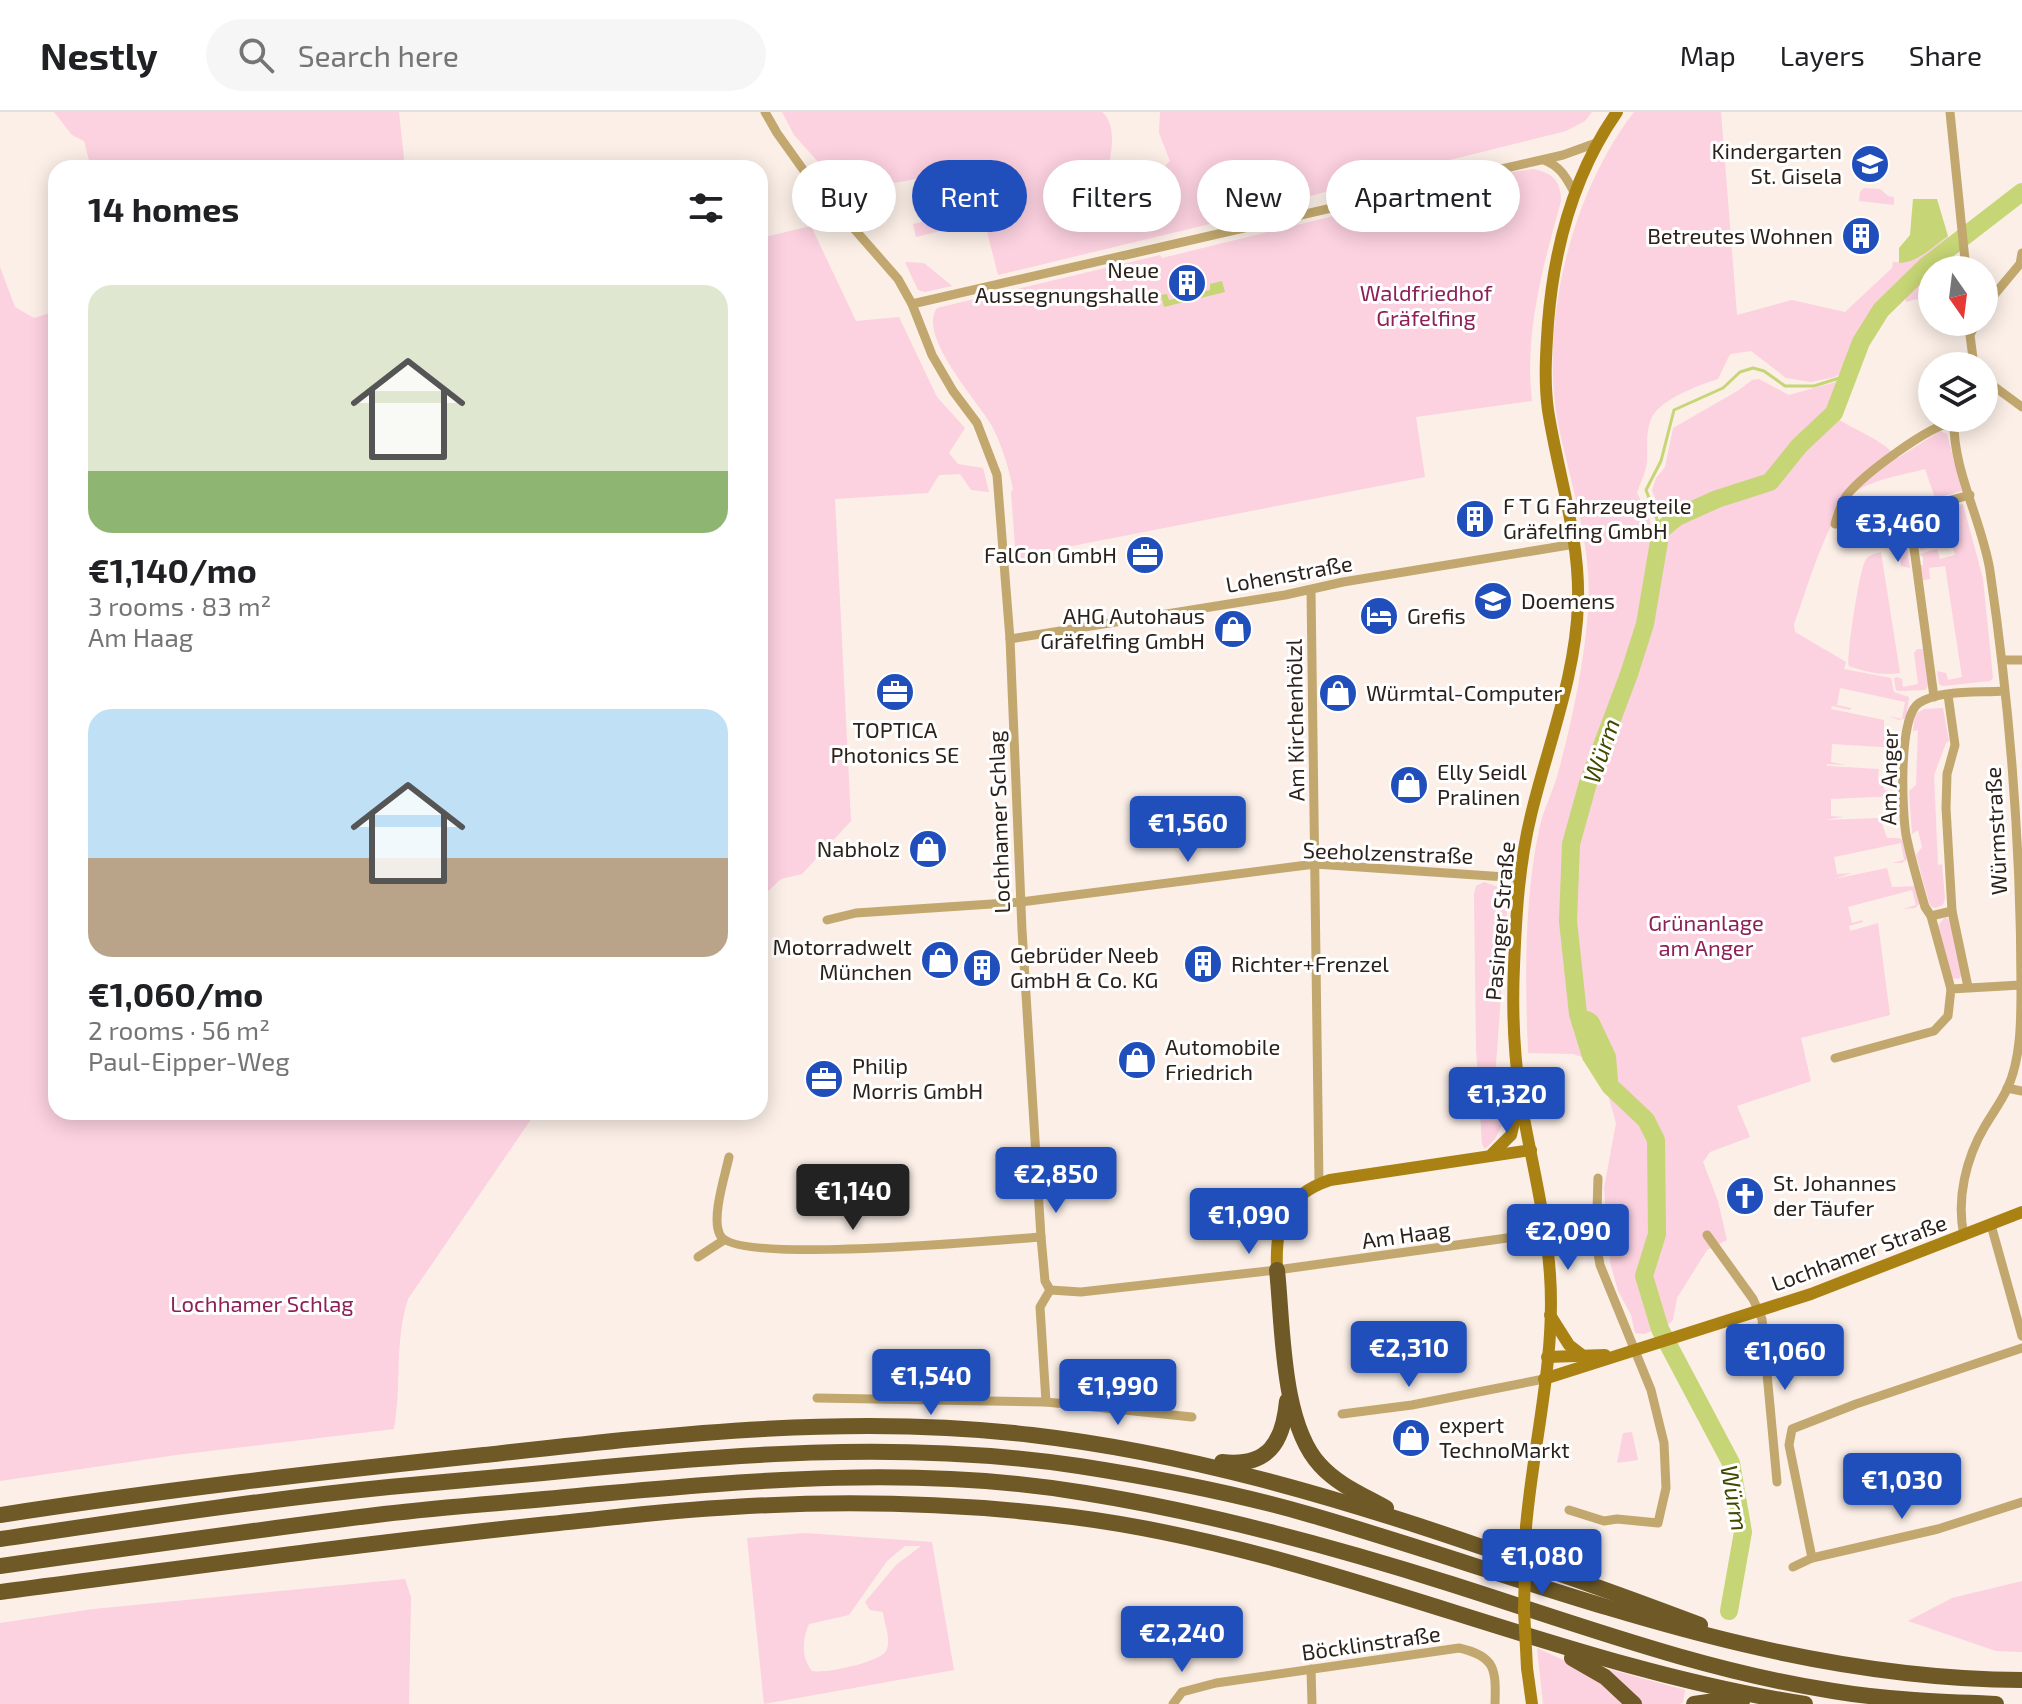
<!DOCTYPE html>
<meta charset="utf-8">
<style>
:root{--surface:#fff;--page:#f6f6f6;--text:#202124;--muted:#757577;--line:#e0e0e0;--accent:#204fbc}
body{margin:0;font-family:"Exo 2",sans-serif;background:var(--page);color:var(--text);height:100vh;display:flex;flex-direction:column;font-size:30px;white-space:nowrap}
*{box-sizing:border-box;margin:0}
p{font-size:26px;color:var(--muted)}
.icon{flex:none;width:44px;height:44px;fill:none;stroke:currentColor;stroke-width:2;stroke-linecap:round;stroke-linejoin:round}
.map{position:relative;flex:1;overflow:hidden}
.details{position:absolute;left:48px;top:48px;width:720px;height:960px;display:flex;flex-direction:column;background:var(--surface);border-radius:24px;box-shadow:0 4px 20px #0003}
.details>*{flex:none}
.banner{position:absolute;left:792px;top:48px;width:760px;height:72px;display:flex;gap:16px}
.needle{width:52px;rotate:166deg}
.tools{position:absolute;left:1918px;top:144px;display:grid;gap:16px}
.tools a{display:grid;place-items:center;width:80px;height:80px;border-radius:50%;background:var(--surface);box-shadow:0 4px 20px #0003;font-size:40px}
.price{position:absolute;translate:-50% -68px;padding:0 18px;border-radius:8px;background:var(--accent);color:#fff;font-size:26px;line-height:52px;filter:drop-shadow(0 2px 4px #0008)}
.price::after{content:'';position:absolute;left:50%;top:48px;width:24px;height:18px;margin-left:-12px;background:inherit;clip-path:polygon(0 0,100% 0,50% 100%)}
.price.active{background:#222;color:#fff}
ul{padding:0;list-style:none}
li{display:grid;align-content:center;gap:16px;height:424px;padding:0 40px}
li span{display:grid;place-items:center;height:248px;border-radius:24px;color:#555}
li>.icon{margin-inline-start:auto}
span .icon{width:144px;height:144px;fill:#fffc;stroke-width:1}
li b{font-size:34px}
h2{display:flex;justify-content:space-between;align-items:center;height:96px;padding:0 40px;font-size:34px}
.pill{padding:0 28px;border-radius:36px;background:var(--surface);box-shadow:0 4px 20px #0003;font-size:28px;line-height:72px}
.pill.active{background:var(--accent);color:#fff}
header{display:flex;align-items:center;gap:48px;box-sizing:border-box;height:112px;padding:0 40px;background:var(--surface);border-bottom:2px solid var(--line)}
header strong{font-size:38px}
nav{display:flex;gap:44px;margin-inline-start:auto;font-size:28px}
.search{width:560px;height:72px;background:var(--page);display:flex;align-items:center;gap:20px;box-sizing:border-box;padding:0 28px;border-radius:44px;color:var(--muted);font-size:30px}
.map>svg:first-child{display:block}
</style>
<header>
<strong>Nestly</strong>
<div class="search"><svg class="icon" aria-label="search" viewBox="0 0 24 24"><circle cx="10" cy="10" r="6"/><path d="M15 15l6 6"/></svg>Search here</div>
<nav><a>Map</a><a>Layers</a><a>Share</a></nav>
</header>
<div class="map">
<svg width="2022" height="1592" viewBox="0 0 2022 1592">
<rect width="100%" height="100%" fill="#fbefe7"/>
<!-- green -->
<g fill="#fcd1e0" fill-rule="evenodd">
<path d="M54 0H399L405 56H91L84 29 72 23Z"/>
<path d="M782 0H1102C1119 14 1110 48 1106 67L1121 77 1150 68 1170 49 1159 21 1160 0H1592L1585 9 1566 19 1357 71 1218 110 998 163 971 57 845 80 794 23Z"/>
<path d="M1634 0H1721L1737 203 1792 188 1845 200 1892 156 1893 150C1913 152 1932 136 1948 124L1950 132 1871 201 1854 227 1847 256 1835 265 1811 270 1786 266 1751 239 1730 242 1718 267C1699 273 1661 287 1652 305 1645 320 1648 335 1647 350 1646 360 1640 371 1637 381L1649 405 1654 427 1643 480 1655 485 1668 424 1652 378 1656 366 1665 355 1673 316 1739 278 1752 268 1759 267 1789 283 1843 268 1844 271 1828 299C1849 318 1878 323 1898 346L1940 319 1947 322 1962 379 1935 386 1925 357C1903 363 1873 367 1854 381 1827 403 1807 478 1794 512L1795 520 1846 550 1844 557 1891 566 1894 580 1909 585 1906 606 1899 608 1888 604 1902 607 1905 590 1840 576 1837 593 1851 596 1850 598 1832 594 1831 597 1884 608V615L1888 616 1887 628 1897 630 1903 635 1902 652 1895 656 1883 655V653L1897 654 1898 636 1832 632 1831 650 1845 653 1827 652V654L1879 657 1878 666 1883 671 1884 678 1900 681 1901 699 1894 704H1883V702L1897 701 1896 684 1831 687V704L1844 705 1824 708 1880 706 1887 726H1898L1905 728 1908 746 1902 751H1892L1904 748 1901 731 1834 745 1837 762 1852 761 1834 767 1887 756 1892 775 1916 774 1920 791 1915 796 1903 797 1916 793 1912 778 1848 795 1852 811 1862 808 1863 810 1849 814 1850 819 1878 811 1890 903 1801 926 1811 969 1737 994 1750 1025 1710 1040 1703 1050 1718 1089 1727 1128 1707 1138 1677 1186 1673 1208 1668 1213 1644 1222 1635 1221 1631 1203 1618 1179 1610 1150 1604 1076 1616 1011 1608 983 1585 946 1573 942 1528 941C1525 868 1524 790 1539 718 1543 698 1553 680 1558 661 1572 610 1584 552 1588 500 1593 440 1573 379 1560 321 1537 218 1570 83 1634 0Z"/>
<path d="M1533 57C1553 61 1561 69 1561 89 1543 154 1524 221 1532 289L1416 305 1425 365 1077 433 1016 448 1011 380 1013 378C1009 356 1002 334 992 314 978 289 917 224 937 196L1160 143 1162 146 1472 70 1476 86 1499 79 1494 63Z"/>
<path d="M1864 76 1880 77 1888 84 1894 85V93L1859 89 1860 80Z"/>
<path d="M938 107 941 119 916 125 913 112Z"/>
<path d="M811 114 856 209 899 205 937 285 965 316 949 341 958 352 983 356 989 380 971 378 960 362 939 363 928 381 835 387 851 709 802 762 781 767 760 787V126Z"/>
<path d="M1944 143H1949L1960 158H1932V190L1917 187 1906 190 1904 178Z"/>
<path d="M905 150 924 151 952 174 925 180 918 178Z"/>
<path d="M0 155 15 195 34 206 56 199V1000H536L408 1187C394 1231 402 1272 394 1317L176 1343 0 1369Z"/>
<path d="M1963 392 1983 467 1993 566 1990 569 1943 574 1939 572 1937 559 1946 561 1948 568 1962 565 1945 454 1929 456 1930 467 1923 468 1920 453H1923V445L1920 442 1937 437 1940 447 1955 443 1944 404 1948 402 1947 395Z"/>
<path d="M1896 403 1902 406 1910 456 1901 454 1895 423 1880 425V431L1877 432 1875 406Z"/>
<path d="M1930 416 1935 434 1920 438 1918 419Z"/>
<path d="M1881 440 1900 561C1883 564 1866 560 1849 554 1846 546 1859 461 1865 449 1869 442 1875 442 1881 440Z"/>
<path d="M1917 537H1923L1929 573 1925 578 1899 579 1896 578 1894 566 1897 565 1902 567 1903 575 1918 572 1914 541Z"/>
<path d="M1943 596 1949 629 1946 631 1934 663 1938 753 1942 752 1945 786 1943 793 1935 796 1930 794 1916 743 1922 735 1918 718 1912 722 1909 679 1916 673 1918 618 1913 619 1915 602 1924 597Z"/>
<path d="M1484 770 1504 777 1507 799 1496 953 1505 1007 1495 1027 1485 1037 1482 1032 1476 936 1474 782 1476 774Z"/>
<path d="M1945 805 1951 808 1962 863 1959 867 1952 866 1948 857 1949 853 1938 814Z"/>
<path d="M1632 1320 1638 1348 1617 1351 1623 1321Z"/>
<path d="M805 1421 932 1430 954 1558 764 1592 747 1426ZM905 1434H921L896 1453 865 1490 870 1498 883 1500C884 1512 892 1528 886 1539 881 1550 824 1562 812 1559 801 1546 802 1527 809 1512L849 1503 887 1449Z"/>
<path d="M405 1467 411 1485 409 1592H0V1511L93 1497Z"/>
<path d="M2022 1469V1540L1996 1539 1908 1509 1952 1486Z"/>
<path d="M1537 1536 1587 1559 1627 1592H1543Z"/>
<path d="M1608 1557 1685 1578 1683 1590 1680 1592H1641L1607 1559Z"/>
</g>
<!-- water -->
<g fill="#c6d575">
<path d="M1913 87H1937L1948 124C1934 134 1917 151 1899 151V136L1910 123Z"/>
<path d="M1222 169 1225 180 1164 195 1161 183 1167 182 1169 188 1210 178V172Z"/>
</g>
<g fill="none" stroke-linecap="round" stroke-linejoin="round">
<!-- stream -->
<path stroke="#c6d575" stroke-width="3" d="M1661 418 1646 378 1661 349 1674 298 1723 276 1740 260 1753 256 1764 259 1785 274H1814L1849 263"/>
<!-- river -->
<g stroke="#c6d575" stroke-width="18">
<path d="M1587 908 1591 911 1607 945 1609 968"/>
<path d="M1729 1499 1743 1420 1731 1351 1660 1217 1644 1164 1657 1122 1656 1028 1646 1008 1610 974 1591 944 1578 902 1568 809 1571 732 1588 671 1629 562 1645 512 1661 418 1677 405 1717 387 1770 370 1799 334 1834 301 1861 230 1881 198 1926 154 2022 80"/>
</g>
<!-- street -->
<g stroke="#c2a86e" stroke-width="9">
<path d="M765 0 777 21 807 63 898 167 912 192 932 243 953 279 977 311 997 363 1010 527 1022 818 1041 1125 1045 1169 1050 1178"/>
<path d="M1950 0 1966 158"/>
<path d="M1544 48C1560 54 1566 65 1574 80"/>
<path d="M912 192 1563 43 1596 31"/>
<path d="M1984 195 2020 152 2022 141"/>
<path d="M1974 254 1970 223 1976 210"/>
<path d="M1984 267 2022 295"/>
<path d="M1954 306C1952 358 1982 408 1990 459 2010 596 2021 737 2021 876 2021 908 2021 948 2007 977 2001 990 1992 1002 1985 1014 1966 1046 1956 1087 1964 1124"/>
<path d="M1835 412C1838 402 1841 391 1847 383 1863 363 1929 313 1954 310"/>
<path d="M1311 478 1319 1072"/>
<path d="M1010 527 1285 483 1343 470 1575 432"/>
<path d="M2002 548H2022"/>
<path d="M1948 583 1955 633 1947 662 1946 696 1952 799 1968 875"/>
<path d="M1934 585 1909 399 1970 383"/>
<path d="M1931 804 1952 799"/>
<path d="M827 808 856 801 1021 790 1315 752 1520 766"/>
<path d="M1951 877 1931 804 1925 795C1918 771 1911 747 1906 723 1902 699 1898 604 1919 591 1941 577 1979 581 2004 579"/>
<path d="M1835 946 1934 919 1948 904 1951 877 2021 873"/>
<path d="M2007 976 2022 979"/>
<path d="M729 1045C725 1064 711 1106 720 1123 735 1153 999 1128 1041 1125"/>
<path d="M1991 1113 2022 1224"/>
<path d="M1707 1123 1753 1187 1762 1207 1777 1370"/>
<path d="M698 1145 724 1128"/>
<path d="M1050 1178 1081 1180 1277 1158 1529 1123"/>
<path d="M817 1286 1046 1290 1192 1305"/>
<path d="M1046 1290 1040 1195 1050 1178"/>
<path d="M1342 1302 1412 1293 1544 1267"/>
<path d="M1569 1398 1604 1409 1617 1407 1658 1411 1666 1376 1664 1331 1651 1278 1600 1153 1596 1130 1598 1066"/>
<path d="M1812 1446 1789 1333 1792 1317 1856 1292 2022 1236"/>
<path d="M1793 1455 1812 1446 1938 1417 2022 1390"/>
<path d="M1311 1557 1312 1592"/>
<path d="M1173 1592 1182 1580 1216 1571 1459 1536C1496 1544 1496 1558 1495 1592"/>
</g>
<!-- secondary -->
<g stroke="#aa8214" stroke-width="12">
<path d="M1492 1042 1511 1023 1519 990"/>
<path d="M1277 1158C1275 1113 1283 1084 1330 1068L1531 1038"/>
<path d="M1550 1203 1569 1233 1582 1243"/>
<path d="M1547 1245 1605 1243"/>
<path d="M1544 1267 1811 1182 2022 1100"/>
<path d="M1526 1415C1533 1332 1556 1247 1550 1163 1546 1103 1530 1044 1520 984 1514 941 1512 897 1514 854 1516 803 1519 752 1531 703 1548 632 1576 564 1578 491 1580 424 1558 363 1548 298 1544 269 1546 240 1548 211 1554 135 1573 63 1617 0"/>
<path d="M1527 1556 1532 1592"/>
</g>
<!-- highway -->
<g stroke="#6e5927" stroke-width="16">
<path d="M1277 1158C1283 1213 1281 1311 1320 1353 1338 1373 1363 1383 1386 1396"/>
<path d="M1222 1350C1268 1355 1283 1331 1287 1289"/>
<path d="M0 1403C161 1378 322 1360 484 1343 665 1323 850 1301 1032 1323 1185 1341 1333 1384 1479 1434 1553 1459 1627 1485 1700 1513"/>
<path d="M0 1427C129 1408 259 1388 389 1375 440 1370 492 1366 543 1361 721 1343 901 1327 1079 1354 1156 1366 1236 1381 1311 1403 1549 1472 1770 1567 2022 1568"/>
<path d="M0 1454C128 1436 256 1418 384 1402 451 1394 520 1390 587 1383 753 1368 920 1353 1085 1381 1210 1401 1331 1434 1451 1472 1577 1512 1703 1559 1833 1579 1887 1588 1942 1590 1996 1592"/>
<path d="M0 1480C183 1456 366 1431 549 1412 610 1406 671 1398 733 1395 846 1388 960 1391 1073 1405 1324 1437 1555 1553 1805 1592"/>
<path d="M1572 1546 1605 1565 1634 1592"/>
<path d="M1694 1592 1715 1589H1742"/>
</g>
<!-- secondary-bridge -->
<path stroke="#aa8214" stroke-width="12" d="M1526 1415 1524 1498 1527 1556"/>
</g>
<!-- icons -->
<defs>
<symbol id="school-disc" viewBox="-11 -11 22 22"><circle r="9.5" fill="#204fbc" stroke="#fff"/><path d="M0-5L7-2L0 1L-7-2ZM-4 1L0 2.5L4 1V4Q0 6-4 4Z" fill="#fff"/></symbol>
<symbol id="building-disc" viewBox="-11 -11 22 22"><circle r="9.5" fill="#204fbc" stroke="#fff"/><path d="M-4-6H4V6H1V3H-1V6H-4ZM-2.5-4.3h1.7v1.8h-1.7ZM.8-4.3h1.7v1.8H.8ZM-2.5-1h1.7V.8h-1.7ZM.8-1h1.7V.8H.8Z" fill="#fff"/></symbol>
<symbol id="office-disc" viewBox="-11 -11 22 22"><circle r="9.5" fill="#204fbc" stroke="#fff"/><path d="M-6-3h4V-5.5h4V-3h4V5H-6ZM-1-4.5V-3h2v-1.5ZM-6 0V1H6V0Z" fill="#fff"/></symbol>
<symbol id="university-disc" viewBox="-11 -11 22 22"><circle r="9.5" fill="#204fbc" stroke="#fff"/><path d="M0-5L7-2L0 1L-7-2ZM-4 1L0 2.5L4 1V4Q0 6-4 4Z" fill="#fff"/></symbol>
<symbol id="hotel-disc" viewBox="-11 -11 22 22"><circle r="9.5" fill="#204fbc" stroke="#fff"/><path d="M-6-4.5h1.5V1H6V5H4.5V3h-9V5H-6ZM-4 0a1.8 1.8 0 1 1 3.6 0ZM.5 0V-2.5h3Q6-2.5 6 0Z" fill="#fff"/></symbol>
<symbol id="shop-disc" viewBox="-11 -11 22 22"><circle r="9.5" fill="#204fbc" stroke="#fff"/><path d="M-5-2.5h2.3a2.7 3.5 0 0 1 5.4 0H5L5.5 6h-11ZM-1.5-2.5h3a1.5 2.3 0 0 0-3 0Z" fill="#fff"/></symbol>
<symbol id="church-disc" viewBox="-11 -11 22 22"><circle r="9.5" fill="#204fbc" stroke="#fff"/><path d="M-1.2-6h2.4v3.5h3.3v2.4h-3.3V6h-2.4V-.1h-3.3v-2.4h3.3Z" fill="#fff"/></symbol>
</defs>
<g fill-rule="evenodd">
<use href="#school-disc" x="1848" y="30" width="44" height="44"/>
<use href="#building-disc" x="1839" y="102" width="44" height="44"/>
<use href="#building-disc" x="1165" y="149" width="44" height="44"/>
<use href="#building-disc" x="1453" y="385" width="44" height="44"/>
<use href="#office-disc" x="1123" y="421" width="44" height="44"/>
<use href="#university-disc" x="1471" y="467" width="44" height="44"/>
<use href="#hotel-disc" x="1357" y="482" width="44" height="44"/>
<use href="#shop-disc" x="1211" y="495" width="44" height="44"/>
<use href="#office-disc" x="873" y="558" width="44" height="44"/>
<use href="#shop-disc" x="1316" y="559" width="44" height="44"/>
<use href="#shop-disc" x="1387" y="651" width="44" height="44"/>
<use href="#shop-disc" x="906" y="715" width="44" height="44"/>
<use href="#shop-disc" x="918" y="826" width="44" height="44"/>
<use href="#building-disc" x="1181" y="830" width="44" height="44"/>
<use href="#building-disc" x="960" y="834" width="44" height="44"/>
<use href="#shop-disc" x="1115" y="926" width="44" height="44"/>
<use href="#office-disc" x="802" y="945" width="44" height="44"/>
<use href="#church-disc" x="1723" y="1062" width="44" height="44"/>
<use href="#shop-disc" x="1389" y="1304" width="44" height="44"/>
</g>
<g text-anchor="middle" stroke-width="6" stroke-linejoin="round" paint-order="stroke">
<!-- poi labels -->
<g font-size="22" fill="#2d221b" stroke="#fff" text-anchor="start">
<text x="1842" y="47" text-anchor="end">Kindergarten<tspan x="1842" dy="25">St. Gisela</tspan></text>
<text x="1833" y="132" text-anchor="end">Betreutes Wohnen</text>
<text x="1159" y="166" text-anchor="end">Neue<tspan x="1159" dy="25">Aussegnungshalle</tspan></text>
<text x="1503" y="402">F T G Fahrzeugteile<tspan x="1503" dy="25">Gräfelfing GmbH</tspan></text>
<text x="1117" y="451" text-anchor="end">FalCon GmbH</text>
<text x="1521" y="497">Doemens</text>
<text x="1205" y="512" text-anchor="end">AHG Autohaus<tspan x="1205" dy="25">Gräfelfing GmbH</tspan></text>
<text x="1407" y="512">Grefis</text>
<text x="1366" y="589">Würmtal-Computer</text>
<text x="895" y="626" text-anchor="middle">TOPTICA<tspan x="895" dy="25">Photonics SE</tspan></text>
<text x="1437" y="668">Elly Seidl<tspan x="1437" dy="25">Pralinen</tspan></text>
<text x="900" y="745" text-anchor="end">Nabholz</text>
<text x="912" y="843" text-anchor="end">Motorradwelt<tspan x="912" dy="25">München</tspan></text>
<text x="1010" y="851">Gebrüder Neeb<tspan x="1010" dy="25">GmbH &amp; Co. KG</tspan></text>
<text x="1231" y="860">Richter+Frenzel</text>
<text x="1165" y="943">Automobile<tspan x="1165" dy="25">Friedrich</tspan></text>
<text x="852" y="962">Philip<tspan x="852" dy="25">Morris GmbH</tspan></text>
<text x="1773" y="1079">St. Johannes<tspan x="1773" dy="25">der Täufer</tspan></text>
<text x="1439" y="1321">expert<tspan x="1439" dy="25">TechnoMarkt</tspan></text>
</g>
<!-- park labels -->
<g font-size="22" fill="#8d2057" stroke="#fff">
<text x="1426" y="189">Waldfriedhof<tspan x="1426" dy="25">Gräfelfing</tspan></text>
<text x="1706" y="819">Grünanlage<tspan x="1706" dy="25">am Anger</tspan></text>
<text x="262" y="1200">Lochhamer Schlag</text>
</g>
<!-- street labels -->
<g font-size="22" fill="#2d221b" stroke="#fff">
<text transform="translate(1289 462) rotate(-10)" y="8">Lohenstraße</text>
<text transform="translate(1295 608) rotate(-91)" y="8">Am Kirchenhölzl</text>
<text transform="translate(1889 665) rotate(-89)" y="8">Am Anger</text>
<text transform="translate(999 710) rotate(-92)" y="8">Lochhamer Schlag</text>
<text transform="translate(1996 719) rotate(-93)" y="8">Würmstraße</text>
<text transform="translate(1388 741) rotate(2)" y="8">Seeholzenstraße</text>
<text transform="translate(1500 809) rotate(-85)" y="8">Pasinger Straße</text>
<text transform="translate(1406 1123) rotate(-8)" y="8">Am Haag</text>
<text transform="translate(1859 1141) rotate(-20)" y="8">Lochhamer Straße</text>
<text transform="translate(1371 1531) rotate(-8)" y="8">Böcklinstraße</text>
</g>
<!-- water labels -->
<g font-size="24" font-style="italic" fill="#424a00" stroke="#fff">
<text transform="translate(1602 639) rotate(-71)" y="8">Würm</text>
<text transform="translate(1734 1386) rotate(80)" y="8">Würm</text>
</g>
</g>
</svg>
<div class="tools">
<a><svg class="needle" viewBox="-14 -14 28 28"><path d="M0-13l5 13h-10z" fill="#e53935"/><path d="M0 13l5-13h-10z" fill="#757577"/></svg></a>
<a><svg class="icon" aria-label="layers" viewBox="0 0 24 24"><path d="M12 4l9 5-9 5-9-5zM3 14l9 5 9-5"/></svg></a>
</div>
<b class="price" style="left:1898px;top:452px">€3,460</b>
<b class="price" style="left:1188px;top:752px">€1,560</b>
<b class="price" style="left:1507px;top:1023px">€1,320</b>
<b class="price" style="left:1056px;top:1103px">€2,850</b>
<b class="price active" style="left:853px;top:1120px">€1,140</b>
<b class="price" style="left:1249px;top:1144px">€1,090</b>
<b class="price" style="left:1568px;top:1160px">€2,090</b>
<b class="price" style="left:1409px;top:1277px">€2,310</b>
<b class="price" style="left:1785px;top:1280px">€1,060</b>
<b class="price" style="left:931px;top:1305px">€1,540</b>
<b class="price" style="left:1118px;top:1315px">€1,990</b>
<b class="price" style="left:1902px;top:1409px">€1,030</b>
<b class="price" style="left:1542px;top:1485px">€1,080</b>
<b class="price" style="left:1182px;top:1562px">€2,240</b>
<div class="banner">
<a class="pill">Buy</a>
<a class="pill active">Rent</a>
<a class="pill">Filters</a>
<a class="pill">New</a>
<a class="pill">Apartment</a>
</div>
<section class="details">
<h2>14 homes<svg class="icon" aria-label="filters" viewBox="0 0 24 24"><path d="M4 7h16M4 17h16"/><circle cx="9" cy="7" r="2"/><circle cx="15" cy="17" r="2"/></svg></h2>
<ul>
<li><span style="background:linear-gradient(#dfe7d0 75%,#8fb573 0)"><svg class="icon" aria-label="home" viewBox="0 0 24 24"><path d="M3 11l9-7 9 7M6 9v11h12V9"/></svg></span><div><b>€1,140/mo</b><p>3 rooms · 83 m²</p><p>Am Haag</p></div></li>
<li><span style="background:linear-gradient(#bfe0f5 60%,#b9a48a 0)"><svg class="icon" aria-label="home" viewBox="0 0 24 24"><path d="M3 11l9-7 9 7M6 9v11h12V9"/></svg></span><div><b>€1,060/mo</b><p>2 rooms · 56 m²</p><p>Paul-Eipper-Weg</p></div></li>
</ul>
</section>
</div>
